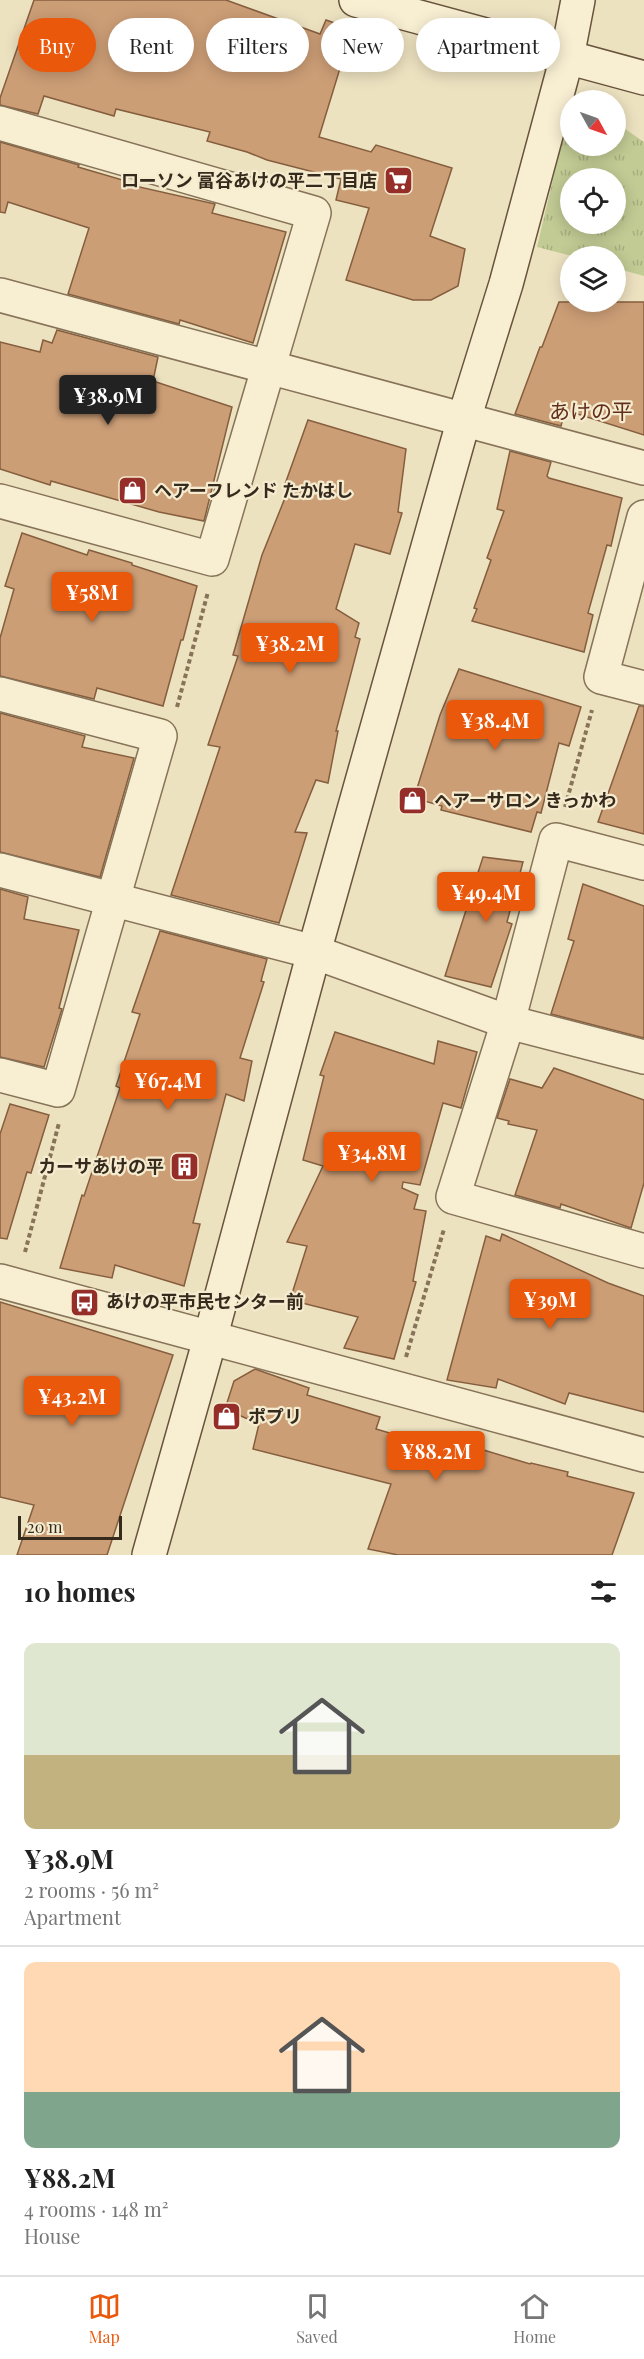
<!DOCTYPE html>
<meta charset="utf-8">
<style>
:root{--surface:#fff;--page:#f6f6f6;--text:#222;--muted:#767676;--line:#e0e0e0;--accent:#ea580c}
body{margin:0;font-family:"Playfair Display","Noto Sans JP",serif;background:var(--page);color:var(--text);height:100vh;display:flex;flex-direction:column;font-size:22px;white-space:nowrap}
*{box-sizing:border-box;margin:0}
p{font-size:20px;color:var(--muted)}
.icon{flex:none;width:33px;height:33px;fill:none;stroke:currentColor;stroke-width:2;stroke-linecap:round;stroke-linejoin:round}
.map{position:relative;height:1555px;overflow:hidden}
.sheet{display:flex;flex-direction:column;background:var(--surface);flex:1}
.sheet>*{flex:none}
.top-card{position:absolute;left:18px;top:18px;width:609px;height:54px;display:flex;gap:12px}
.needle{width:39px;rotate:130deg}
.tools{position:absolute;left:560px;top:90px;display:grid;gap:12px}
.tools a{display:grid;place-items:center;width:66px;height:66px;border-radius:50%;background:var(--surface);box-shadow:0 3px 15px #0003;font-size:30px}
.scale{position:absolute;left:18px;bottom:15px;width:104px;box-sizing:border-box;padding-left:6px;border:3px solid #362a1d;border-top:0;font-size:16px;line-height:21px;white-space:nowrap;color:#362a1d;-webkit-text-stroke:4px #f5ecd0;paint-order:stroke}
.price{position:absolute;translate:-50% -51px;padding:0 14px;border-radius:6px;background:var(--accent);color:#fff;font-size:20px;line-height:39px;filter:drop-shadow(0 2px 3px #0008)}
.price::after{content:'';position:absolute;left:50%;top:36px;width:18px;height:14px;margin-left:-9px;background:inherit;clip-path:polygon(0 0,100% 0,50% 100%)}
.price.selected{background:#222;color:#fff}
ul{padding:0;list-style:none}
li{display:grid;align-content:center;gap:12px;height:318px;padding:0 24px}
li+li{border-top:2px solid var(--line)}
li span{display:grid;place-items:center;height:186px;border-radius:12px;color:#555}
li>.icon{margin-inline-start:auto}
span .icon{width:108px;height:108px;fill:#fffc;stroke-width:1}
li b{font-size:26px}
h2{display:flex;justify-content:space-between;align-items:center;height:72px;padding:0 24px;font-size:26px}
.pill{padding:0 21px;border-radius:27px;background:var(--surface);box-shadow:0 3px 15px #0003;font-size:21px;line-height:54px}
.pill.selected{background:var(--accent);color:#fff}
.tabs{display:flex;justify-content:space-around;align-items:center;height:84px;border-top:2px solid var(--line);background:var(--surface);font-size:16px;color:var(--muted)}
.tabs a{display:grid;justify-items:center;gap:3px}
.tabs .selected{color:var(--accent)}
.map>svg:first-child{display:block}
</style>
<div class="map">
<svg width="644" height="1555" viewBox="0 0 644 1555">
<defs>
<pattern id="park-tufts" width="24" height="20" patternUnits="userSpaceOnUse" patternTransform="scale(1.5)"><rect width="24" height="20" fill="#c2cb94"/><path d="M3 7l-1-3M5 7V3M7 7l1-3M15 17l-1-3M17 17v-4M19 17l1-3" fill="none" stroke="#a7ae7f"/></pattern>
</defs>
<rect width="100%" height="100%" fill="#ede2c0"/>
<!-- park -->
<path fill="url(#park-tufts)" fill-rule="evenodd" d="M570 115V146H615V122L644 142V276L615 268V256H572L537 247 568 116ZM570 178H615V224H570Z"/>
<!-- building -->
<g fill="#cc9e76" stroke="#855e3e" stroke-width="1.5">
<path d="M34 0H226L320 34 326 20 352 29 319 137 371 152 376 145 452 168 430 236 465 249 458 286 431 300H413L346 280 369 208 336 200 341 179 267 160 247 152 207 141 210 132 116 109 114 116 44 96 38 114 0 105V98Z"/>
<path d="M0 142 79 165 78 167 126 181V184L215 204 212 213 286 232 253 343 180 320 179 324 68 294 89 228 8 202 5 213 0 212Z"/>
<path d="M559 302H644V435L565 410 561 426 515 414 540 347H542Z"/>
<path d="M57 330 158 357 153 381 232 407 204 521 159 512 51 481 50 485 0 469V342L40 352 43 340 52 343Z"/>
<path d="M308 420 406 449 398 512 402 513 390 554 355 544 336 609 359 623 355 637 360 639 336 731H338L328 783 316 780 295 832 307 833 279 923 171 895 220 747 208 745 238 656 233 655 262 555 289 488 284 487Z"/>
<path d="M510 451 551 462 547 476 549 478 622 498 611 546 607 545 588 613 593 615 584 652 472 621 477 609 474 608 491 560 487 558 504 511 497 509Z"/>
<path d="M22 533 87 555 89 550 132 563V565L197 586 183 640H181L163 706 97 688 94 699 0 676V638L14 589 5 586Z"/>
<path d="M459 669 581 707 569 746 559 743 541 813 537 812 531 832 441 810 442 806 414 798 440 715Z"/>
<path d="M639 706H644V834L598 822Z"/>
<path d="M0 713 85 736 82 747 134 758 100 877 0 852Z"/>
<path d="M483 857 523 862 507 922 512 924 491 987 445 976Z"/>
<path d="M583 884 644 906V1038L551 1014 574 941 568 939Z"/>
<path d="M0 889 28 897 24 919 79 930 59 1008 62 1009 44 1067 0 1057Z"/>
<path d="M160 931 267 959 261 981 264 982 240 1058 252 1061 244 1101 226 1094 193 1223 200 1224 184 1286 115 1265 112 1278 60 1268 82 1195 84 1196 120 1088 116 1086 140 1014 132 1012Z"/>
<path d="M335 1032 434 1064 438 1041 477 1052 461 1108 443 1103 420 1185 403 1182 402 1188 418 1195 414 1209 426 1211 413 1281 416 1282 394 1359 344 1348 358 1317 290 1300 307 1246 287 1242 323 1166 303 1160 324 1076 320 1075Z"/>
<path d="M554 1068 644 1100V1183L631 1228 561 1204 560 1208 515 1195 537 1130 508 1124 509 1121 497 1118 510 1079 542 1088Z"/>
<path d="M10 1104 49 1115 31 1173 27 1172 7 1239 0 1238V1134Z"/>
<path d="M502 1234 608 1283 644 1296V1412L569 1393 565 1404 498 1379 496 1388 447 1380 486 1236 500 1241Z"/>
<path d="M0 1302 173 1355 107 1555H17L34 1505 0 1497Z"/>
<path d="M255 1369 309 1388 307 1395 380 1417 376 1429 464 1455 467 1445 530 1464 531 1463 568 1472 567 1476 634 1493 612 1555H398L368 1549 391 1484 253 1449 259 1424 225 1409 234 1381Z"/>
</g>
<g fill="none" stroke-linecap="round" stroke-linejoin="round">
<defs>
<g id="street">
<path d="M0 123 314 213 212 559 0 501"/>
<path d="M0 295 644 468"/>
<path d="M644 517 601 677 644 688"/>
<path d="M0 694 160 736 58 1090 0 1075"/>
<path d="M644 863 556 840 508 1022 453 1197 644 1251"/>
<path d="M0 870 314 952 508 1022 644 1057"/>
<path d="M0 1281 644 1455"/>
</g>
<g id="secondary">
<path d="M356 0 644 78"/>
<path d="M149 1555 210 1339 314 952 464 419 506 284 567 57 578 0"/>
</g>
</defs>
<!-- street casing -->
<use href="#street" stroke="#867358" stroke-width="36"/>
<!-- secondary casing -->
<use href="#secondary" stroke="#68543c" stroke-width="36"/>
<!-- path -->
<g stroke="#867358" stroke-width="4" stroke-dasharray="4.5 3" stroke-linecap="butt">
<path d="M177 707 208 592"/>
<path d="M565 807 592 710"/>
<path d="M25 1252 59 1123"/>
<path d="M406 1357 444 1229"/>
</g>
<!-- street -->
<use href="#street" stroke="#f8efd3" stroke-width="33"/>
<!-- secondary -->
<use href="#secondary" stroke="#f8efd3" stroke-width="33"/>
</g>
<!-- icons -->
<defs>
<symbol id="supermarket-square" viewBox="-11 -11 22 22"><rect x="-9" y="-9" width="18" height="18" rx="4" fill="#952d29" stroke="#f5ecd0"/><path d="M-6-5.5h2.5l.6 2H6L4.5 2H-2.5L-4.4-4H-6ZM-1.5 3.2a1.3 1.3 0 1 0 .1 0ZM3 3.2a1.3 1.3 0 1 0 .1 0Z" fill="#fff"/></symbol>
<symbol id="shop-square" viewBox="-11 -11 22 22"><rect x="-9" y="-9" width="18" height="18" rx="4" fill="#952d29" stroke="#f5ecd0"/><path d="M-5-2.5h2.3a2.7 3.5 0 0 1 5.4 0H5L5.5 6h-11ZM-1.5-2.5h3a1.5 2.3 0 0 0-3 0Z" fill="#fff"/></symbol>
<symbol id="building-square" viewBox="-11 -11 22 22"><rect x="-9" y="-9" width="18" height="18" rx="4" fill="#952d29" stroke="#f5ecd0"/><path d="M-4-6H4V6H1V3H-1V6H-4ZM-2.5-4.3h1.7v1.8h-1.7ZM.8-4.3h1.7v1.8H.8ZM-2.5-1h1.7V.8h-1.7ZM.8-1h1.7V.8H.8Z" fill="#fff"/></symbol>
<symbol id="bus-square" viewBox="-11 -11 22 22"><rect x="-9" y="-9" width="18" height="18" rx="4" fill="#952d29" stroke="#f5ecd0"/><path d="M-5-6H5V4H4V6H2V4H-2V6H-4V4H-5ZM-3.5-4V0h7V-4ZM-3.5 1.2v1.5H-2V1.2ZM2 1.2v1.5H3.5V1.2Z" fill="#fff"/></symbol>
</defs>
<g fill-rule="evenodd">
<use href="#supermarket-square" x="382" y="164" width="33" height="33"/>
<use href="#shop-square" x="116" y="474" width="33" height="33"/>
<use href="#shop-square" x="396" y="784" width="33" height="33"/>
<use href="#building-square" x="168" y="1150" width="33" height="33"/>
<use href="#bus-square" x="68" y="1286" width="33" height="33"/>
<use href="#shop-square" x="210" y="1400" width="33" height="33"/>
</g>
<g text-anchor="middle" stroke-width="4.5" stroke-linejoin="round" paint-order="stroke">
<!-- poi labels -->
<g font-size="18" font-weight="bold" fill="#362a1d" stroke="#f5ecd0" text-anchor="start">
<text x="377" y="187" text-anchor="end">ローソン 富谷あけの平二丁目店</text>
<text x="154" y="497">ヘアーフレンド たかはし</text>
<text x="434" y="807">ヘアーサロン きっかわ</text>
<text x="164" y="1173" text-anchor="end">カーサあけの平</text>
<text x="106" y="1308">あけの平市民センター前</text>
<text x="248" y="1423">ポプリ</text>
</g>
<!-- quarter labels -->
<g font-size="21" fill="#622e1c" stroke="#f5ecd0">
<text x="591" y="419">あけの平</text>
</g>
</g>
</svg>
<div class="tools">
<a><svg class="needle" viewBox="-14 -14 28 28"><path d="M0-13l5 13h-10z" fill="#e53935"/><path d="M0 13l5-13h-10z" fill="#767676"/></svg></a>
<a><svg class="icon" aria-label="locate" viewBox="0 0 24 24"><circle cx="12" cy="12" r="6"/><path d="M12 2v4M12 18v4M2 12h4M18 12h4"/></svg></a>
<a><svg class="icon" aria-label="layers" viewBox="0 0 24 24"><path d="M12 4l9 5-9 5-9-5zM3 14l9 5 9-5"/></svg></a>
</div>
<div class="scale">20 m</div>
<b class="price selected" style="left:108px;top:426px">¥38.9M</b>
<b class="price" style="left:92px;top:623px">¥58M</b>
<b class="price" style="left:290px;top:674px">¥38.2M</b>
<b class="price" style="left:495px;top:751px">¥38.4M</b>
<b class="price" style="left:486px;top:923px">¥49.4M</b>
<b class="price" style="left:168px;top:1111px">¥67.4M</b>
<b class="price" style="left:372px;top:1183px">¥34.8M</b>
<b class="price" style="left:550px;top:1330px">¥39M</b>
<b class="price" style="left:72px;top:1427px">¥43.2M</b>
<b class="price" style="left:436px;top:1482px">¥88.2M</b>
<div class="top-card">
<a class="pill selected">Buy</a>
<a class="pill">Rent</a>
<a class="pill">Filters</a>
<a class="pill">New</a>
<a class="pill">Apartment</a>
</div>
</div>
<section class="sheet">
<h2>10 homes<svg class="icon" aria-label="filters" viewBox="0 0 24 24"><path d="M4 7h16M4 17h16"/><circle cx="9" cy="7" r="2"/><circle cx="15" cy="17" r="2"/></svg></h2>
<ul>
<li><span style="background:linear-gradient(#dfe7d0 60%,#c2b280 0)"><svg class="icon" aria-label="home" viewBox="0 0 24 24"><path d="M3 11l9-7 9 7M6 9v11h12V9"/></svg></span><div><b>¥38.9M</b><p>2 rooms · 56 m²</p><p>Apartment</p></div></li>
<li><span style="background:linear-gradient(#ffd9b3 70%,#7fa58c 0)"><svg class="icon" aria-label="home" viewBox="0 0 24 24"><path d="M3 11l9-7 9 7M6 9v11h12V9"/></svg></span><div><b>¥88.2M</b><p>4 rooms · 148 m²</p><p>House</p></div></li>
</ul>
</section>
<nav class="tabs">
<a class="selected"><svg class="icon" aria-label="map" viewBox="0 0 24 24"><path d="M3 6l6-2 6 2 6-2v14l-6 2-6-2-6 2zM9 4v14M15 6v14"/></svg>Map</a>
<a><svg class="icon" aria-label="saved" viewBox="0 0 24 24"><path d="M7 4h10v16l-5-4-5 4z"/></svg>Saved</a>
<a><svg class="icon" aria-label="home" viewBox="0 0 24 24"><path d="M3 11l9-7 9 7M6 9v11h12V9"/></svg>Home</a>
</nav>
